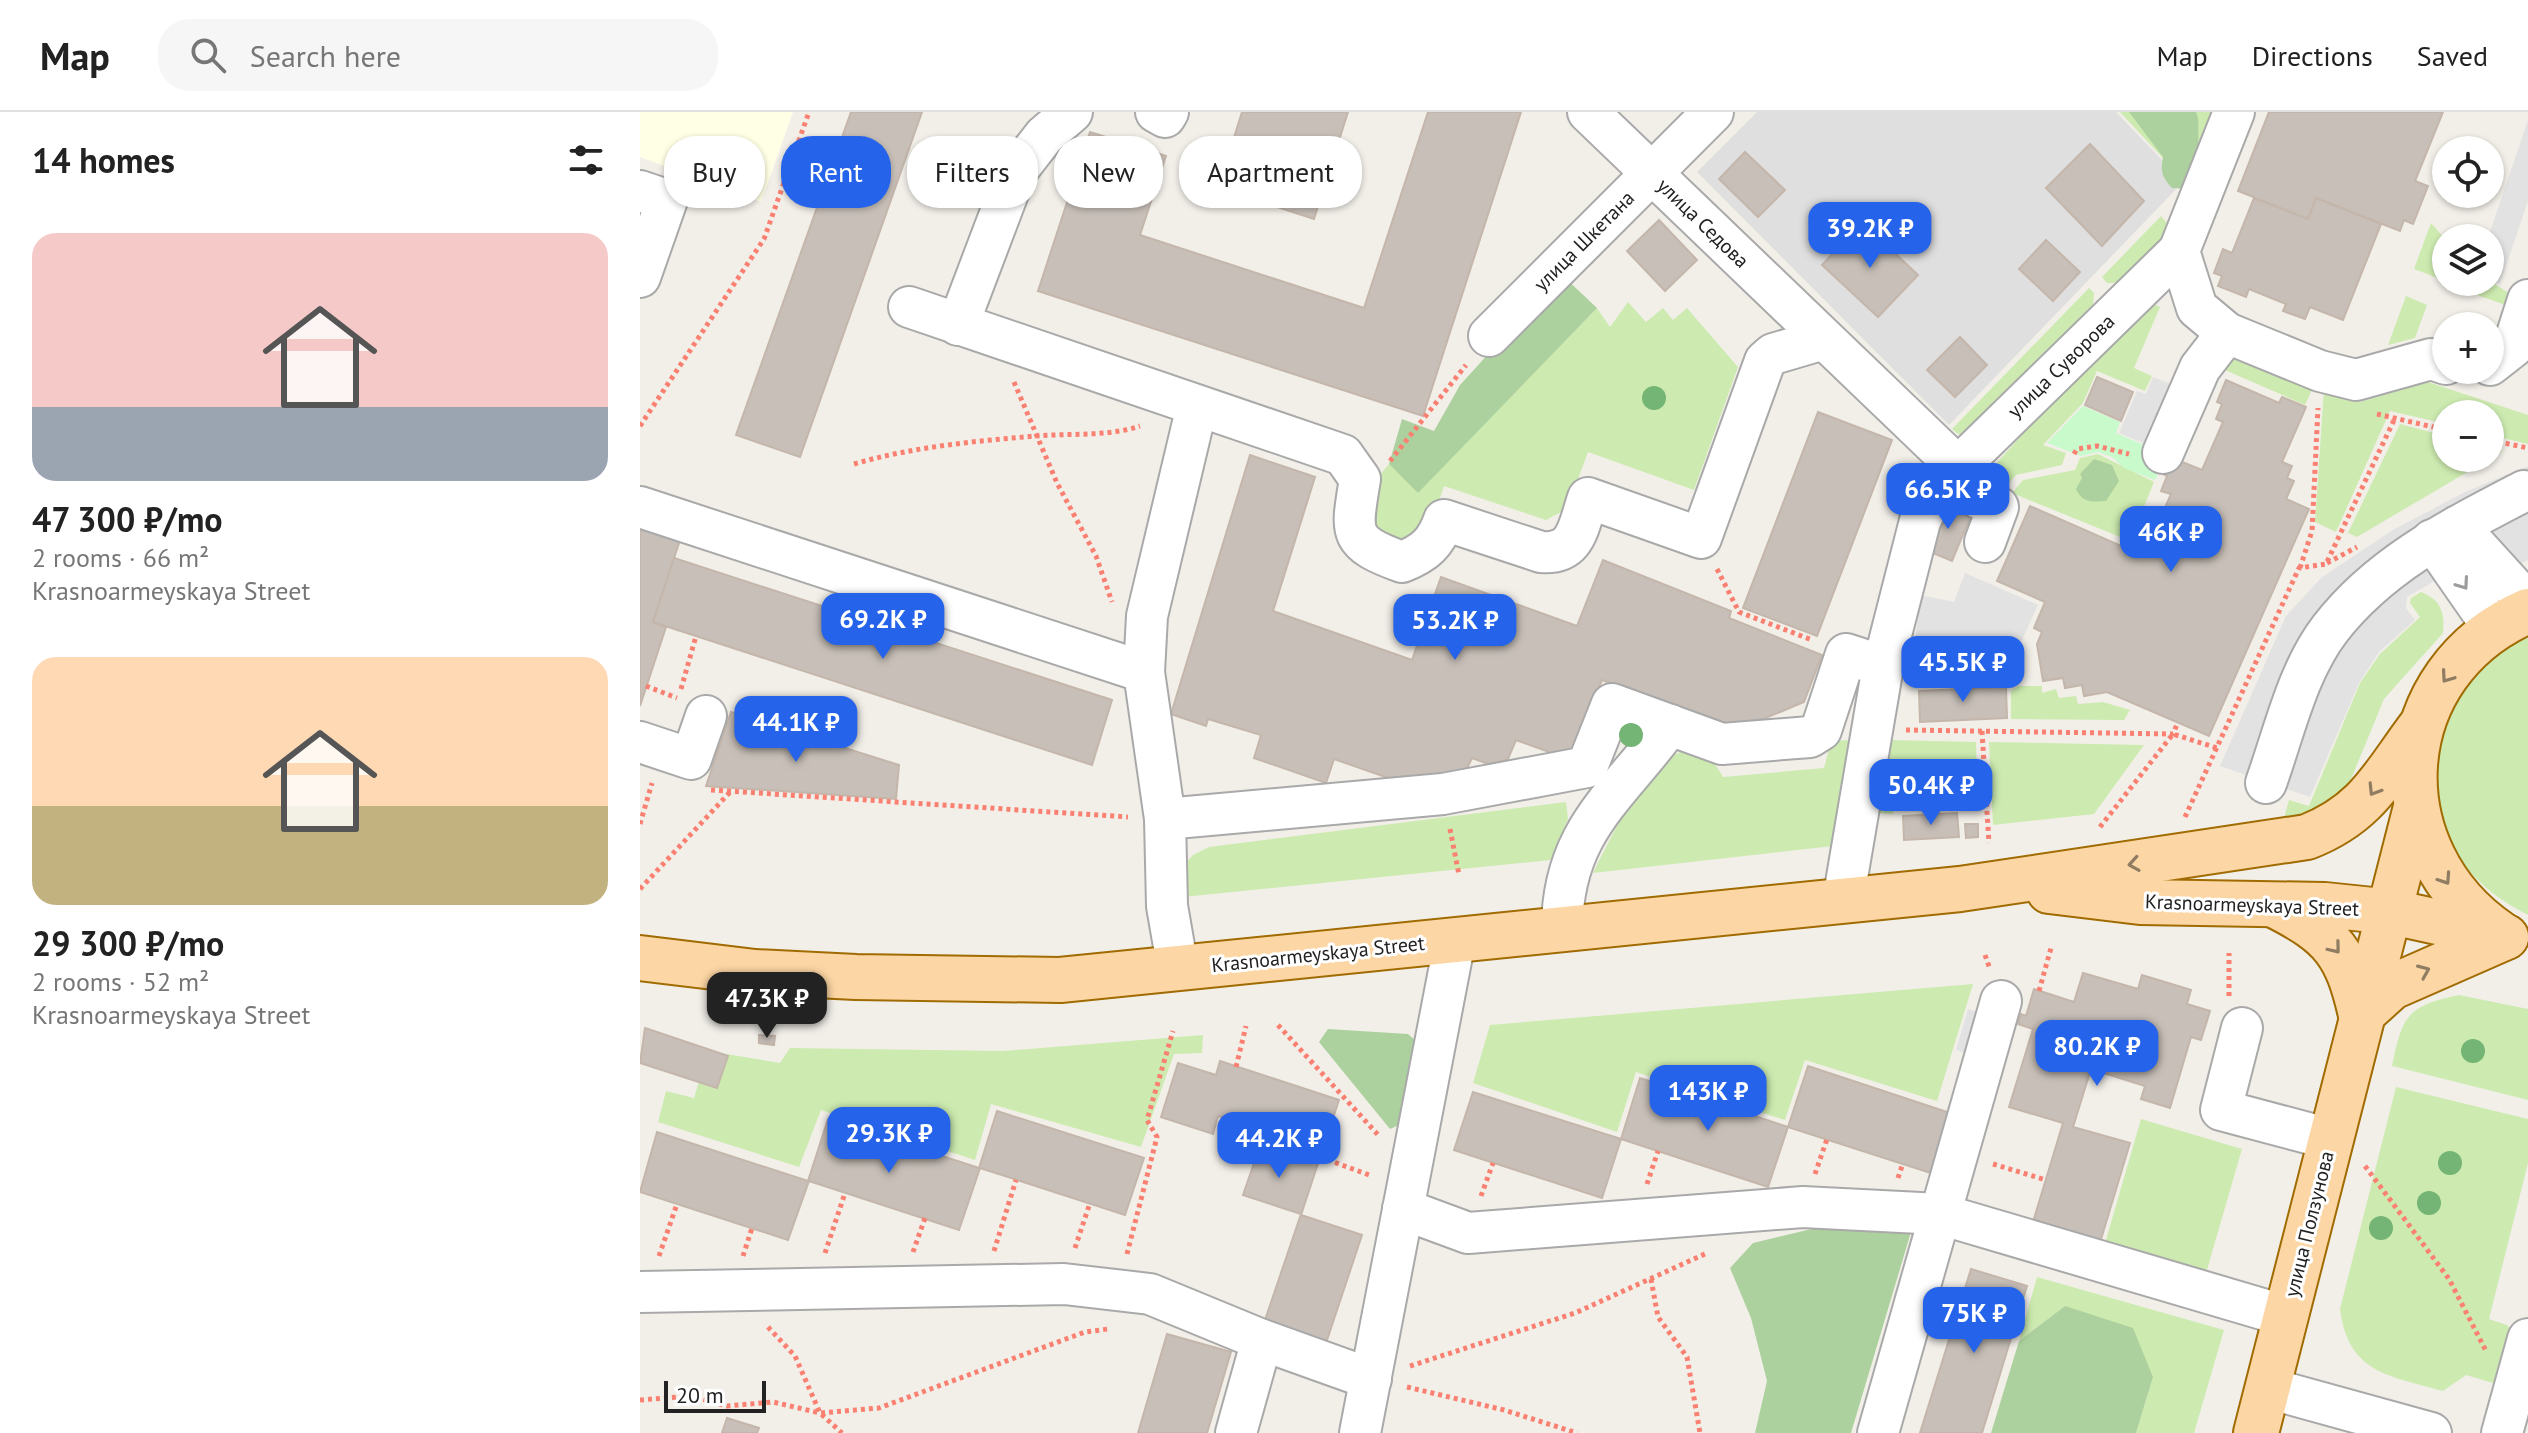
<!DOCTYPE html>
<meta charset="utf-8">
<style>
:root{--surface:#fff;--page:#f6f6f6;--text:#222;--muted:#767676;--line:#e0e0e0;--accent:#2563eb}
body{margin:0;font-family:"PT Sans",sans-serif;background:var(--page);color:var(--text);height:100vh;display:flex;flex-direction:column;font-size:30px;white-space:nowrap}
*{box-sizing:border-box;margin:0}
p{font-size:26px;color:var(--muted)}
.icon{flex:none;width:44px;height:44px;fill:none;stroke:currentColor;stroke-width:2;stroke-linecap:round;stroke-linejoin:round}
.map{position:relative;flex:1;overflow:hidden}
.side{display:flex;flex-direction:column;background:var(--surface);width:640px}
.side>*{flex:none}
.hud{position:absolute;left:24px;top:24px;width:760px;height:72px;display:flex;gap:16px}
.controls{position:absolute;left:1792px;top:24px;display:grid;gap:16px}
.controls a{display:grid;place-items:center;width:72px;height:72px;border-radius:50%;background:var(--surface);box-shadow:0 2px 6px #0004;font-size:40px}
.scale{position:absolute;left:24px;bottom:20px;width:102px;box-sizing:border-box;padding-left:8px;border:4px solid #222;border-top:0;font-size:22px;line-height:28px;white-space:nowrap;color:#222;-webkit-text-stroke:6px #fff;paint-order:stroke}
.price{position:absolute;translate:-50% -68px;padding:0 18px;border-radius:16px;background:var(--accent);color:#fff;font-size:26px;line-height:52px;filter:drop-shadow(0 2px 4px #0008)}
.price::after{content:'';position:absolute;left:50%;top:48px;width:24px;height:18px;margin-left:-12px;background:inherit;clip-path:polygon(0 0,100% 0,50% 100%)}
.price.current{background:#222;color:#fff}
ul{padding:0;list-style:none}
li{display:grid;align-content:center;gap:16px;height:424px;padding:0 32px}
li span{display:grid;place-items:center;height:248px;border-radius:24px;color:#555}
li>.icon{margin-inline-start:auto}
span .icon{width:144px;height:144px;fill:#fffc;stroke-width:1}
li b{font-size:34px}
h2{display:flex;justify-content:space-between;align-items:center;height:96px;padding:0 32px;font-size:34px}
.pill{padding:0 28px;border-radius:32px;background:var(--surface);box-shadow:0 2px 6px #0004;font-size:28px;line-height:72px}
.pill.current{background:var(--accent);color:#fff}
header{display:flex;align-items:center;gap:48px;box-sizing:border-box;height:112px;padding:0 40px;background:var(--surface);border-bottom:2px solid var(--line)}
header strong{font-size:38px}
nav{display:flex;gap:44px;margin-inline-start:auto;font-size:28px}
.search{width:560px;height:72px;background:var(--page);display:flex;align-items:center;gap:20px;box-sizing:border-box;padding:0 28px;border-radius:32px;color:var(--muted);font-size:30px}
main{display:flex;flex:1;min-height:0}
.map>svg:first-child{display:block}
</style>
<header>
<strong>Map</strong>
<div class="search"><svg class="icon" aria-label="search" viewBox="0 0 24 24"><circle cx="10" cy="10" r="6"/><path d="M15 15l6 6"/></svg>Search here</div>
<nav><a>Map</a><a>Directions</a><a>Saved</a></nav>
</header>
<main>
<section class="side">
<h2>14 homes<svg class="icon" aria-label="filters" viewBox="0 0 24 24"><path d="M4 7h16M4 17h16"/><circle cx="9" cy="7" r="2"/><circle cx="15" cy="17" r="2"/></svg></h2>
<ul>
<li><span style="background:linear-gradient(#f6c9c9 70%,#9aa5b1 0)"><svg class="icon" aria-label="home" viewBox="0 0 24 24"><path d="M3 11l9-7 9 7M6 9v11h12V9"/></svg></span><div><b>47 300 ₽/mo</b><p>2 rooms · 66 m²</p><p>Krasnoarmeyskaya Street</p></div></li>
<li><span style="background:linear-gradient(#ffd9b3 60%,#c2b280 0)"><svg class="icon" aria-label="home" viewBox="0 0 24 24"><path d="M3 11l9-7 9 7M6 9v11h12V9"/></svg></span><div><b>29 300 ₽/mo</b><p>2 rooms · 52 m²</p><p>Krasnoarmeyskaya Street</p></div></li>
</ul>
</section>
<div class="map">
<svg width="1888" height="1321" viewBox="0 0 1888 1321">
<rect width="100%" height="100%" fill="#f2efe9"/>
<!-- residential -->
<path fill="#e0dfdf" d="M1117 0H1476L1543 70 1309 313 1057 60Z"/>
<!-- education -->
<path fill="#ffffe5" d="M0 0H153L121 90 0 45Z"/>
<!-- grass -->
<g fill="#cdebb0">
<path d="M1480 0H1576L1546 71Z"/>
<path d="M1521 104 1531 116 1490 171H1467L1462 165Z"/>
<path d="M1791 111 1806 128V142L1798 166 1774 157Z"/>
<path d="M1850 169 1875 185 1874 196 1817 176 1819 170Z"/>
<path d="M1449 176 1454 181 1453 195 1329 323 1318 322 1312 317Z"/>
<path d="M1766 184 1787 193 1775 226 1748 233Z"/>
<path d="M988 190 1006 210 1023 196 1033 208 1047 196 1098 255 1054 378 948 340 927 397 906 408 804 374 788 423 768 438 745 429 725 402 737 366 749 352 778 380 957 196 970 215Z"/>
<path d="M1510 190 1520 195 1494 256 1512 264 1505 279 1457 259 1443 291 1403 333 1426 341 1422 353 1376 363 1364 377 1341 368 1501 193Z"/>
<path d="M1597 245 1674 273 1665 293 1585 258 1590 247Z"/>
<path d="M1788 270 1888 303V332L1850 323V302H1806V312L1750 299 1696 420 1675 410 1684 277 1720 290Z"/>
<path d="M1760 312 1806 324V346H1850V336L1863 339 1717 425 1708 421Z"/>
<path d="M1458 342 1514 370 1490 429 1372 381 1383 368 1435 358 1440 346Z"/>
<path d="M1781 480C1801 488 1805 500 1803 521L1744 587 1707 677 1638 728 1649 688 1669 694 1720 571 1740 542 1780 505 1770 491 1771 486Z"/>
<path d="M1888 526V803C1863 790 1843 776 1825 754 1768 682 1802 558 1888 526Z"/>
<path d="M1378 574H1402V581L1416 577 1419 586 1436 584 1438 592 1463 590 1490 598 1484 608 1371 607V579Z"/>
<path d="M1211 628 1193 734 953 761C972 724 1037 580 1083 665L1184 656 1191 629Z"/>
<path d="M1249 628 1336 630 1338 698 1316 699 1314 686 1254 691 1253 702 1235 701Z"/>
<path d="M1349 630 1504 633 1454 702 1353 713Z"/>
<path d="M926 690 928 707 911 748 543 785 541 756 553 743 569 735Z"/>
<path d="M1333 872 1297 989 1165 948 1145 1008 996 960 977 1020 833 971 850 913Z"/>
<path d="M1819 883 1888 897V988L1752 954C1762 904 1767 894 1819 883Z"/>
<path d="M563 923 562 941 534 942 501 1035 351 992 335 1048 181 998 159 1055 18 1010 26 979 54 986 68 939 140 951 150 936 363 939Z"/>
<path d="M1756 975 1888 1007V1051L1849 1207 1867 1213 1880 1227 1866 1275 1826 1263 1803 1279C1749 1264 1708 1261 1700 1197Z"/>
<path d="M1501 1007 1602 1037 1562 1175 1461 1145Z"/>
<path d="M1397 1165 1584 1218 1554 1321H1496L1513 1265 1425 1194 1379 1229Z"/>
</g>
<!-- forest -->
<g fill="#add19e">
<path d="M1489 0H1556C1562 13 1554 29 1563 50L1549 77 1532 76C1522 66 1520 58 1523 45Z"/>
<path d="M921 162 957 196 778 381 749 352 762 307 794 319 820 273Z"/>
<path d="M1454 347 1472 353 1479 369 1466 389C1452 390 1442 391 1436 377L1442 366 1440 362Z"/>
<path d="M688 917 768 922 785 937 768 1009 750 1017 679 930Z"/>
<path d="M1188 1113 1271 1120 1211 1321H1115L1127 1269 1111 1206 1090 1156 1113 1131Z"/>
<path d="M1425 1194 1493 1216 1513 1265 1496 1321H1351L1379 1229Z"/>
</g>
<!-- park -->
<path fill="#c8facc" d="M1443 294 1480 310 1476 321 1527 343 1515 368 1484 356 1472 345 1458 340 1441 344 1407 331Z"/>
<!-- parking -->
<g fill="#e2e2e2">
<path d="M1888 8V89L1860 172 1850 169 1848 126Z"/>
<path d="M1513 265 1538 275 1513 335 1479 321 1497 279 1506 282Z"/>
<path d="M1888 354V448L1876 454 1865 436 1854 434 1767 485 1766 496 1775 508 1739 540 1719 571 1670 685 1580 654 1646 504 1682 465 1753 418 1825 380Z"/>
<path d="M1325 461 1398 493 1364 567 1271 569 1280 483 1314 490Z"/>
<path d="M1328 897 1372 911 1360 952 1316 938Z"/>
</g>
<!-- building -->
<g fill="#c7bfb8" stroke="#c4b6ab" stroke-width="2">
<path d="M211 0H282L160 345 96 323Z"/>
<path d="M602 0H708L674 107 578 76Z"/>
<path d="M788 0H881L783 304 398 179 450 20 526 44 500 123 724 196Z"/>
<path d="M1629 0H1803L1775 69 1788 74 1773 112 1764 108 1760 119 1676 86 1668 107 1598 79Z"/>
<path d="M1450 32 1504 89 1462 134 1406 76Z"/>
<path d="M1105 40 1145 78 1118 105 1079 67Z"/>
<path d="M1614 86 1668 107 1676 86 1741 112 1703 208 1670 195 1665 207 1643 199 1646 192 1609 177 1606 185 1578 174 1582 164 1574 161 1583 137 1592 141Z"/>
<path d="M1019 108 1057 148 1025 179 987 139Z"/>
<path d="M1222 110 1278 163 1238 205 1182 153Z"/>
<path d="M1406 128 1440 160 1413 189 1379 157Z"/>
<path d="M1320 225 1347 253 1315 285 1287 258Z"/>
<path d="M1457 265 1493 280 1481 309 1445 293Z"/>
<path d="M1586 268 1639 291 1642 285 1666 295 1642 350 1652 354 1647 366 1654 369 1646 387 1669 397 1569 624 1467 580 1444 584 1442 573 1425 576 1423 566 1403 569 1397 532 1402 520 1394 516 1405 490 1357 469 1390 394 1504 444 1531 382 1521 379 1527 364 1523 362 1530 345 1562 358 1583 310 1576 307 1582 292 1577 290Z"/>
<path d="M1178 300 1252 328 1177 524 1103 496Z"/>
<path d="M610 343 675 365 633 499 772 548 801 465 937 514 963 448 1091 499 1089 506 1182 543 1164 590 1097 618 962 568 933 641 920 644 876 628 868 647 851 653 832 646 823 665 806 673 780 663 774 675 694 647 686 671 614 646 621 623 568 607 566 614 531 602Z"/>
<path d="M1304 389 1332 401 1312 449 1283 437Z"/>
<path d="M0 409 42 422 13 510 26 515 0 594Z"/>
<path d="M34 446 472 588 452 653 13 510Z"/>
<path d="M1366 575 1367 606 1280 610 1279 579Z"/>
<path d="M91 600 259 653 256 687 66 674Z"/>
<path d="M1317 701 1319 725 1264 728 1263 704Z"/>
<path d="M1325 712H1338V725L1326 726Z"/>
<path d="M1443 861 1498 877 1502 863 1551 878 1547 892 1570 899 1561 928 1551 925 1530 996 1501 987 1505 974 1451 957 1433 1015 1490 1031 1456 1144 1389 1123 1423 1011 1369 995 1393 917 1378 912 1381 902 1386 904 1394 877 1434 890Z"/>
<path d="M5 916 88 944 77 976 0 951Z"/>
<path d="M119 923 135 924 134 933 119 931Z"/>
<path d="M580 949 699 988 661 1103 722 1123 686 1231 624 1211 661 1102 603 1083 625 1019 578 1004 573 1022 521 1005 538 951 576 963Z"/>
<path d="M1168 954 1319 1004 1300 1064 1148 1015 1128 1075 981 1027 962 1086 814 1038 833 980 981 1027 1000 966 1148 1015Z"/>
<path d="M357 999 504 1046 485 1103 340 1056 319 1118 169 1069 148 1128 0 1080 17 1020 168 1069 188 1007 339 1056Z"/>
<path d="M1331 1157 1387 1174 1342 1321H1280Z"/>
<path d="M527 1222 591 1240 567 1321H498Z"/>
<path d="M87 1306 119 1316 117 1321H82Z"/>
</g>
<g fill="none" stroke-linecap="round" stroke-linejoin="round">
<defs>
<g id="minor">
<path d="M516 0 525 5 528 0"/>
<path d="M948 0 1318 355"/>
<path d="M1594 0 1539 139 1557 196 1587 221 1680 259 1716 268 1791 247 1806 252"/>
<path d="M0 79 27 88 0 165"/>
<path d="M269 195 703 343 720 367C711 422 707 430 762 450 785 441 796 431 804 408L901 440C937 443 938 415 948 386L1061 426 1125 249 1133 242 1184 227"/>
<path d="M318 213 376 60 404 24 432 0"/>
<path d="M849 224 1073 0"/>
<path d="M1850 253 1873 235 1888 188"/>
<path d="M1523 341 1560 256 1587 221"/>
<path d="M1304 370 1358 395 1345 430"/>
<path d="M0 395 504 560"/>
<path d="M1818 414 1888 491"/>
<path d="M1792 428 1854 517"/>
<path d="M0 630 51 647 66 604"/>
<path d="M1626 671C1644 621 1657 560 1690 517 1740 452 1813 416 1884 379"/>
<path d="M525 707 803 682 947 655 972 592 1082 632 1170 625 1181 618 1206 542 1243 554"/>
<path d="M1203 789 1243 554 1280 409 1289 391 1318 355 1539 139"/>
<path d="M922 818C922 719 977 685 1030 613"/>
<path d="M538 857 527 794 525 707 504 560 507 504 557 294"/>
<path d="M1602 916 1581 998 1690 1027"/>
<path d="M763 1097 828 1121 1163 1095 1300 1102 1646 1204"/>
<path d="M0 1180 424 1172 510 1182 622 1228 731 1267"/>
<path d="M1628 1276 1791 1321"/>
<path d="M596 1321 622 1228"/>
<path d="M720 1321 815 828"/>
<path d="M1238 1321 1361 889"/>
<path d="M1862 1321 1888 1227"/>
</g>
<g id="major">
<path d="M1409 779 1500 790 1685 793 1752 800 1866 825"/>
<path d="M1636 794C1693 823 1707 841 1721 903"/>
<path d="M1861 822C1737 738 1747 560 1888 499"/>
<path d="M0 846 115 860 216 865 420 868 1320 777 1667 725C1728 701 1743 664 1780 615"/>
<path d="M1721 903 1752 875 1866 825"/>
<path d="M1616 1321 1776 695"/>
</g>
</defs>
<!-- minor casing -->
<use href="#minor" stroke="#a9a9a9" stroke-width="44"/>
<!-- major casing -->
<use href="#major" stroke="#a06b00" stroke-width="48"/>
<!-- path -->
<g stroke="#fa8072" stroke-width="5" stroke-dasharray="4 4" stroke-linecap="butt">
<path d="M374 270 417 371 456 444 472 490"/>
<path d="M1737 302 1806 318"/>
<path d="M0 314 124 127 169 0"/>
<path d="M1850 328 1888 336"/>
<path d="M1434 342 1437 337 1457 334 1489 342"/>
<path d="M750 349 826 253"/>
<path d="M214 352C272 335 335 329 396 324 430 321 467 325 500 314"/>
<path d="M1687 451 1717 435"/>
<path d="M1660 456 1672 419 1678 296"/>
<path d="M1077 457 1099 500 1172 528"/>
<path d="M6 574 37 586"/>
<path d="M41 577 56 524"/>
<path d="M1266 618 1533 622 1538 610"/>
<path d="M1342 619 1349 731"/>
<path d="M71 678 488 705"/>
<path d="M1545 705 1659 456 1686 452 1755 306"/>
<path d="M0 712 12 671"/>
<path d="M1460 715 1533 622 1577 636"/>
<path d="M810 717 819 763"/>
<path d="M0 777 91 679"/>
<path d="M1345 843 1350 857"/>
<path d="M1399 879 1411 836"/>
<path d="M1589 884V841"/>
<path d="M638 913 740 1025"/>
<path d="M596 955 606 914"/>
<path d="M680 1045 732 1064"/>
<path d="M1353 1052 1406 1068"/>
<path d="M1725 1054 1809 1167 1846 1239"/>
<path d="M1175 1062 1187 1027"/>
<path d="M1258 1066 1263 1051"/>
<path d="M1007 1072 1018 1039"/>
<path d="M841 1084 853 1051"/>
<path d="M435 1136 450 1091"/>
<path d="M354 1139 376 1068"/>
<path d="M273 1140 285 1106"/>
<path d="M185 1141 205 1081"/>
<path d="M487 1142 517 1025 507 1008 533 919"/>
<path d="M19 1144 37 1092"/>
<path d="M103 1144 112 1116"/>
<path d="M1011 1167 1018 1205 1047 1245 1060 1321"/>
<path d="M128 1215 155 1244 180 1301 202 1321"/>
<path d="M770 1254 935 1201 1067 1141"/>
<path d="M767 1275 864 1298 937 1321"/>
<path d="M0 1288 51 1284 87 1294 133 1290 180 1301 239 1296 445 1220 468 1217"/>
</g>
<!-- minor -->
<use href="#minor" stroke="#fff" stroke-width="40"/>
<!-- major -->
<use href="#major" stroke="#fcd6a4" stroke-width="44"/>
</g>
<!-- trees -->
<g fill="#74b475">
<circle cx="1014" cy="286" r="12"/>
<circle cx="991" cy="623" r="12"/>
<circle cx="1833" cy="939" r="12"/>
<circle cx="1810" cy="1051" r="12"/>
<circle cx="1789" cy="1091" r="12"/>
<circle cx="1741" cy="1116" r="12"/>
</g>
<!-- one-way arrows -->
<defs><path id="oneway-chevron" d="M-2-3.5L2.5 0L-2 3.5" fill="none" stroke-width="1.6" stroke-linecap="round" stroke-linejoin="round" transform="scale(2)"/></defs>
<use stroke="#9c9c9c" href="#oneway-chevron" transform="translate(1823 472) rotate(55)"/>
<g stroke="#8f7c63">
<use href="#oneway-chevron" transform="translate(1807 565) rotate(125)"/>
<use href="#oneway-chevron" transform="translate(1734 678) rotate(122)"/>
<use href="#oneway-chevron" transform="translate(1494 752) rotate(171)"/>
<use href="#oneway-chevron" transform="translate(1805 767) rotate(56)"/>
<use href="#oneway-chevron" transform="translate(1695 836) rotate(51)"/>
<use href="#oneway-chevron" transform="translate(1784 859) rotate(-23)"/>
</g>
<g text-anchor="middle" stroke-width="6" stroke-linejoin="round" paint-order="stroke">
<!-- street labels -->
<g font-size="20" fill="#222" stroke="#fff">
<text transform="translate(1063 111) rotate(44)" y="7">улица Седова</text>
<text transform="translate(944 129) rotate(-45)" y="7">улица Шкетана</text>
<text transform="translate(1421 254) rotate(-44)" y="7">улица Суворова</text>
<text transform="translate(1612 793) rotate(2)" y="7">Krasnoarmeyskaya Street</text>
<text transform="translate(678 842) rotate(-6)" y="7">Krasnoarmeyskaya Street</text>
<text transform="translate(1669 1112) rotate(-76)" y="7">улица Ползунова</text>
</g>
</g>
</svg>
<div class="controls">
<a><svg class="icon" aria-label="locate" viewBox="0 0 24 24"><circle cx="12" cy="12" r="6"/><path d="M12 2v4M12 18v4M2 12h4M18 12h4"/></svg></a>
<a><svg class="icon" aria-label="layers" viewBox="0 0 24 24"><path d="M12 4l9 5-9 5-9-5zM3 14l9 5 9-5"/></svg></a>
<a>+</a>
<a>−</a>
</div>
<div class="scale">20 m</div>
<b class="price" style="left:1230px;top:158px">39.2K ₽</b>
<b class="price" style="left:1308px;top:419px">66.5K ₽</b>
<b class="price" style="left:1531px;top:462px">46K ₽</b>
<b class="price" style="left:243px;top:549px">69.2K ₽</b>
<b class="price" style="left:815px;top:550px">53.2K ₽</b>
<b class="price" style="left:1323px;top:592px">45.5K ₽</b>
<b class="price" style="left:156px;top:652px">44.1K ₽</b>
<b class="price" style="left:1291px;top:715px">50.4K ₽</b>
<b class="price current" style="left:127px;top:928px">47.3K ₽</b>
<b class="price" style="left:1457px;top:976px">80.2K ₽</b>
<b class="price" style="left:1068px;top:1021px">143K ₽</b>
<b class="price" style="left:249px;top:1063px">29.3K ₽</b>
<b class="price" style="left:639px;top:1068px">44.2K ₽</b>
<b class="price" style="left:1334px;top:1243px">75K ₽</b>
<div class="hud">
<a class="pill">Buy</a>
<a class="pill current">Rent</a>
<a class="pill">Filters</a>
<a class="pill">New</a>
<a class="pill">Apartment</a>
</div>
</div>
</main>
